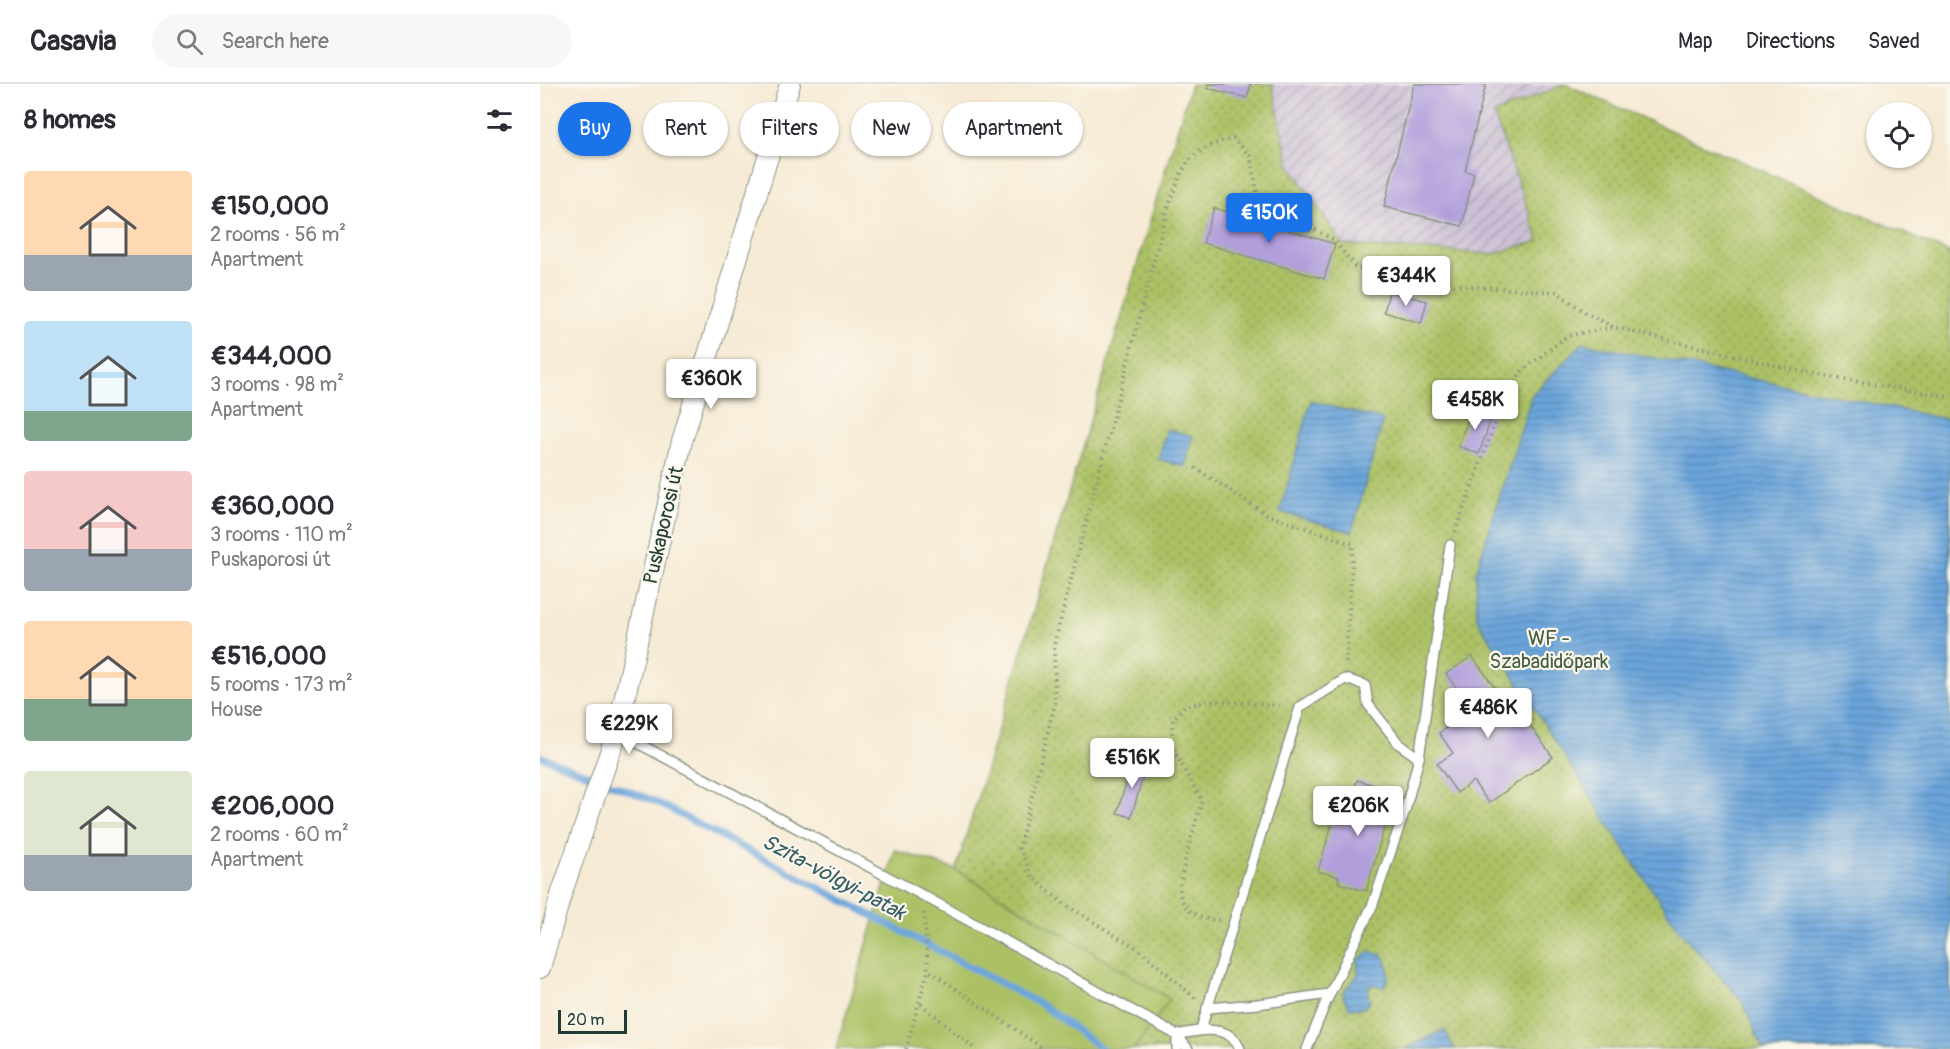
<!DOCTYPE html>
<meta charset="utf-8">
<style>
:root{--surface:#fff;--page:#f7f7f7;--text:#2b2b33;--muted:#7c7c81;--line:#e1e1e2;--accent:#1a73e8}
body{margin:0;font-family:Pangolin,sans-serif;background:var(--page);color:var(--text);height:100vh;display:flex;flex-direction:column;font-size:22px;white-space:nowrap}
*{box-sizing:border-box;margin:0}
p{font-size:20px;color:var(--muted)}
.icon{flex:none;width:33px;height:33px;fill:none;stroke:currentColor;stroke-width:2;stroke-linecap:round;stroke-linejoin:round}
.map{position:relative;flex:1;overflow:hidden}
.drawer{display:flex;flex-direction:column;background:var(--surface);width:540px}
.drawer>*{flex:none}
.banner{position:absolute;left:18px;top:18px;width:570px;height:54px;display:flex;gap:12px}
.fabs{position:absolute;left:1326px;top:18px;display:grid;gap:12px}
.fabs a{display:grid;place-items:center;width:66px;height:66px;border-radius:50%;background:var(--surface);box-shadow:0 2px 4px #0004;font-size:30px}
.scale{position:absolute;left:18px;bottom:15px;width:69px;box-sizing:border-box;padding-left:6px;border:3px solid #1f3d34;border-top:0;font-size:16px;line-height:21px;white-space:nowrap;color:#1f3d34;-webkit-text-stroke:4px #fbf7ec;paint-order:stroke}
.price{position:absolute;translate:-50% -51px;padding:0 14px;border-radius:6px;background:#fff;color:#222;font-size:20px;line-height:39px;filter:drop-shadow(0 2px 3px #0008)}
.price::after{content:'';position:absolute;left:50%;top:36px;width:18px;height:14px;margin-left:-9px;background:inherit;clip-path:polygon(0 0,100% 0,50% 100%)}
.price.current{background:var(--accent);color:#fff}
ul{padding:0;list-style:none}
li{display:flex;align-items:center;gap:18px;height:150px;padding:0 24px}
li span{display:grid;place-items:center;flex:none;width:168px;height:120px;border-radius:6px;color:#555}
li>.icon{margin-inline-start:auto}
span .icon{width:72px;height:72px;fill:#fffc;stroke-width:1}
li b{font-size:26px}
h2{display:flex;justify-content:space-between;align-items:center;height:72px;padding:0 24px;font-size:26px}
.pill{padding:0 21px;border-radius:27px;background:var(--surface);box-shadow:0 2px 4px #0004;font-size:21px;line-height:54px}
.pill.current{background:var(--accent);color:#fff}
header{display:flex;align-items:center;gap:36px;box-sizing:border-box;height:84px;padding:0 30px;background:var(--surface);border-bottom:2px solid var(--line)}
header strong{font-size:28px}
nav{display:flex;gap:33px;margin-inline-start:auto;font-size:21px}
.search{width:420px;height:54px;background:var(--page);display:flex;align-items:center;gap:15px;box-sizing:border-box;padding:0 21px;border-radius:33px;color:var(--muted);font-size:22px}
main{display:flex;flex:1;min-height:0}
.map>svg:first-child{display:block}
</style>
<header>
<strong>Casavia</strong>
<div class="search"><svg class="icon" aria-label="search" viewBox="0 0 24 24"><circle cx="10" cy="10" r="6"/><path d="M15 15l6 6"/></svg>Search here</div>
<nav><a>Map</a><a>Directions</a><a>Saved</a></nav>
</header>
<main>
<section class="drawer">
<h2>8 homes<svg class="icon" aria-label="filters" viewBox="0 0 24 24"><path d="M4 7h16M4 17h16"/><circle cx="9" cy="7" r="2"/><circle cx="15" cy="17" r="2"/></svg></h2>
<ul>
<li><span style="background:linear-gradient(#ffd9b3 70%,#9aa5b1 0)"><svg class="icon" aria-label="home" viewBox="0 0 24 24"><path d="M3 11l9-7 9 7M6 9v11h12V9"/></svg></span><div><b>€150,000</b><p>2 rooms · 56 m²</p><p>Apartment</p></div></li>
<li><span style="background:linear-gradient(#bfe0f5 75%,#7fa58c 0)"><svg class="icon" aria-label="home" viewBox="0 0 24 24"><path d="M3 11l9-7 9 7M6 9v11h12V9"/></svg></span><div><b>€344,000</b><p>3 rooms · 98 m²</p><p>Apartment</p></div></li>
<li><span style="background:linear-gradient(#f6c9c9 65%,#9aa5b1 0)"><svg class="icon" aria-label="home" viewBox="0 0 24 24"><path d="M3 11l9-7 9 7M6 9v11h12V9"/></svg></span><div><b>€360,000</b><p>3 rooms · 110 m²</p><p>Puskaporosi út</p></div></li>
<li><span style="background:linear-gradient(#ffd9b3 65%,#7fa58c 0)"><svg class="icon" aria-label="home" viewBox="0 0 24 24"><path d="M3 11l9-7 9 7M6 9v11h12V9"/></svg></span><div><b>€516,000</b><p>5 rooms · 173 m²</p><p>House</p></div></li>
<li><span style="background:linear-gradient(#dfe7d0 70%,#9aa5b1 0)"><svg class="icon" aria-label="home" viewBox="0 0 24 24"><path d="M3 11l9-7 9 7M6 9v11h12V9"/></svg></span><div><b>€206,000</b><p>2 rooms · 60 m²</p><p>Apartment</p></div></li>
</ul>
</section>
<div class="map">
<svg width="1410" height="965" viewBox="0 0 1410 965">
<defs>
<pattern id="industrial-furrows" width="10" height="10" patternUnits="userSpaceOnUse" patternTransform="scale(1.5)"><rect width="10" height="10" fill="#cbbfd5"/><path d="M-1 1l2-2M0 10L10 0M9 11l2-2" fill="none" stroke="#a49cae"/></pattern>
<pattern id="park-dots" width="8" height="8" patternUnits="userSpaceOnUse" patternTransform="scale(1.5)"><rect width="8" height="8" fill="#acc165"/><path d="M2 2h.1M6 6h.1" fill="none" stroke="#8b9e54" stroke-width="1.8" stroke-linecap="round"/></pattern>
<pattern id="water-rules" width="6" height="5" patternUnits="userSpaceOnUse" patternTransform="scale(1.5)"><rect width="6" height="5" fill="#6ca5db"/><path d="M0 2.5h6" fill="none" stroke="#5888b2"/></pattern>
</defs>
<rect width="100%" height="100%" fill="#fbf7ec"/>
<filter id="ink" filterUnits="userSpaceOnUse"><feTurbulence type="fractalNoise" baseFrequency=".0167" numOctaves="2"/><feDisplacementMap in="SourceGraphic" scale="12" xChannelSelector="R" yChannelSelector="G"/><feConvolveMatrix kernelMatrix="1 2 1 2 8 2 1 2 1" color-interpolation-filters="sRGB"/></filter>
<filter id="wash" filterUnits="userSpaceOnUse"><feTurbulence type="fractalNoise" baseFrequency=".008" numOctaves="4" result="noise"/><feDisplacementMap in="SourceGraphic" scale="24" xChannelSelector="R" yChannelSelector="G"/><feGaussianBlur stdDeviation="1.35" result="paint"/><feColorMatrix in="noise" values="0 0 0 0 0 0 0 0 0 0 0 0 0 0 0 0 0 1.4 0 .05"/><feComposite in="paint" operator="in"/></filter>
<g filter="url(#wash)">
<rect width="100%" height="100%" fill="#f6ead4"/>
<!-- industrial -->
<path fill="url(#industrial-furrows)" d="M732 0H1025L954 30 999 157 952 170 802 161 749 80Z"/>
<!-- grass -->
<path fill="#acc165" stroke="#667f4c" stroke-width="1.5" d="M355 766 416 786 631 915 594 965H296Z"/>
<!-- park -->
<path fill="url(#park-dots)" stroke="#667f4c" stroke-width="1.5" d="M651 0H732L749 80 803 161 952 170 999 157 954 30 1025 0 1410 169V965H594L630 915 416 786Z"/>
<!-- water -->
<g fill="url(#water-rules)" stroke="#467188" stroke-width="1.5">
<path d="M1043 259 1410 336V965H1223L1202 917 1141 848 1083 763 937 535 936 488 992 311Z"/>
<path d="M771 317 843 336 812 448 740 428Z"/>
<path d="M627 345 653 352 645 383 618 375Z"/>
<path d="M829 868 843 871C849 880 851 896 843 903L832 900 828 906 829 919 824 924H810L803 913 805 906 818 891V876Z"/>
<path d="M905 946 914 965H865L904 946Z"/>
</g>
<g fill="none" stroke-linecap="round" stroke-linejoin="round">
<!-- stream -->
<path stroke="#6ca5db" stroke-width="7" d="M0 672 114 717 502 921 562 965"/>
</g>
<g id="blocks">
<!-- building -->
<g fill="#b19edb">
<path d="M668 0H711L707 14 667 4Z"/>
<path d="M874 0H946L925 87 934 89 922 142 844 123Z"/>
<path d="M674 124 795 160 784 195 663 159Z"/>
<path d="M849 208 887 217 881 239 844 228Z"/>
<path d="M932 325 952 332 939 370 918 362Z"/>
<path d="M932 572 981 640 986 636 1013 673 949 719 933 697 917 709 897 680 913 669 899 649 932 626 906 590Z"/>
<path d="M593 676 607 680 591 733 577 729Z"/>
<path d="M817 696 855 707 826 807 798 799 799 793 778 787 793 737 804 740Z"/>
</g>
</g>
</g>
<g filter="url(#ink)">
<use href="#blocks" fill-opacity="0" stroke="#8a9484" stroke-width="1.5"/>
<g fill="none" stroke-linecap="round" stroke-linejoin="round">
<defs>
<g id="lane">
<path d="M77 648 382 811 637 951 648 965"/>
<path d="M667 924 718 920 789 910"/>
<path d="M661 945 760 623 805 595 825 601 828 620 859 660 879 674"/>
<path d="M637 965V951C658 946 690 939 700 965"/>
<path d="M767 965 786 918 833 820 866 723 879 674 910 461"/>
</g>
<path id="street" d="M0 884 22 808 77 648 142 357 250 0"/>
</defs>
<!-- lane casing -->
<use href="#lane" stroke="#8a9484" stroke-width="12"/>
<!-- street casing -->
<use href="#street" stroke="#8a9484" stroke-width="22"/>
<!-- path -->
<g stroke="#8a9484" stroke-width="4" stroke-dasharray="1.5 4.5" stroke-linecap="butt">
<path d="M655 384 730 432 813 460 806 579"/>
<path d="M915 448 954 342 980 289 1027 252 1073 243 1268 289 1410 313"/>
<path d="M384 829 388 886 504 965"/>
<path d="M679 836C662 836 644 829 640 809 638 795 657 734 662 717L631 661 633 636 645 621 675 617 744 622"/>
<path d="M655 914 601 867 524 820 492 792 479 764 515 619 514 561 628 123C645 80 644 68 693 54L710 72 718 111 759 137 794 156 815 183 879 199 1017 208 1044 228 1073 243"/>
<path d="M381 920 435 965"/>
<path d="M366 965 388 886"/>
</g>
<!-- lane -->
<use href="#lane" stroke="#fff" stroke-width="9"/>
<!-- street -->
<use href="#street" stroke="#fff" stroke-width="20"/>
</g>
</g>
<g text-anchor="middle" stroke-width="4.5" stroke-linejoin="round" paint-order="stroke">
<!-- street labels -->
<g font-size="20" fill="#1f3d34" stroke="#fbf7ec">
<text transform="translate(123 441) rotate(-77)" y="7">Puskaporosi út</text>
</g>
<!-- park labels -->
<g font-size="20" fill="#425e40" stroke="#fbf7ec">
<text x="1009" y="561">WF -<tspan x="1009" dy="23">Szabadidőpark</tspan></text>
</g>
<!-- water labels -->
<g font-size="21" font-style="italic" fill="#365c66" stroke="#fbf7ec">
<text transform="translate(294 793) rotate(28)" y="7">Szita-völgyi-patak</text>
</g>
</g>
</svg>
<div class="fabs">
<a><svg class="icon" aria-label="locate" viewBox="0 0 24 24"><circle cx="12" cy="12" r="6"/><path d="M12 2v4M12 18v4M2 12h4M18 12h4"/></svg></a>
</div>
<div class="scale">20 m</div>
<b class="price current" style="left:729px;top:160px">€150K</b>
<b class="price" style="left:866px;top:223px">€344K</b>
<b class="price" style="left:171px;top:326px">€360K</b>
<b class="price" style="left:935px;top:347px">€458K</b>
<b class="price" style="left:948px;top:655px">€486K</b>
<b class="price" style="left:89px;top:671px">€229K</b>
<b class="price" style="left:592px;top:705px">€516K</b>
<b class="price" style="left:818px;top:753px">€206K</b>
<div class="banner">
<a class="pill current">Buy</a>
<a class="pill">Rent</a>
<a class="pill">Filters</a>
<a class="pill">New</a>
<a class="pill">Apartment</a>
</div>
</div>
</main>
